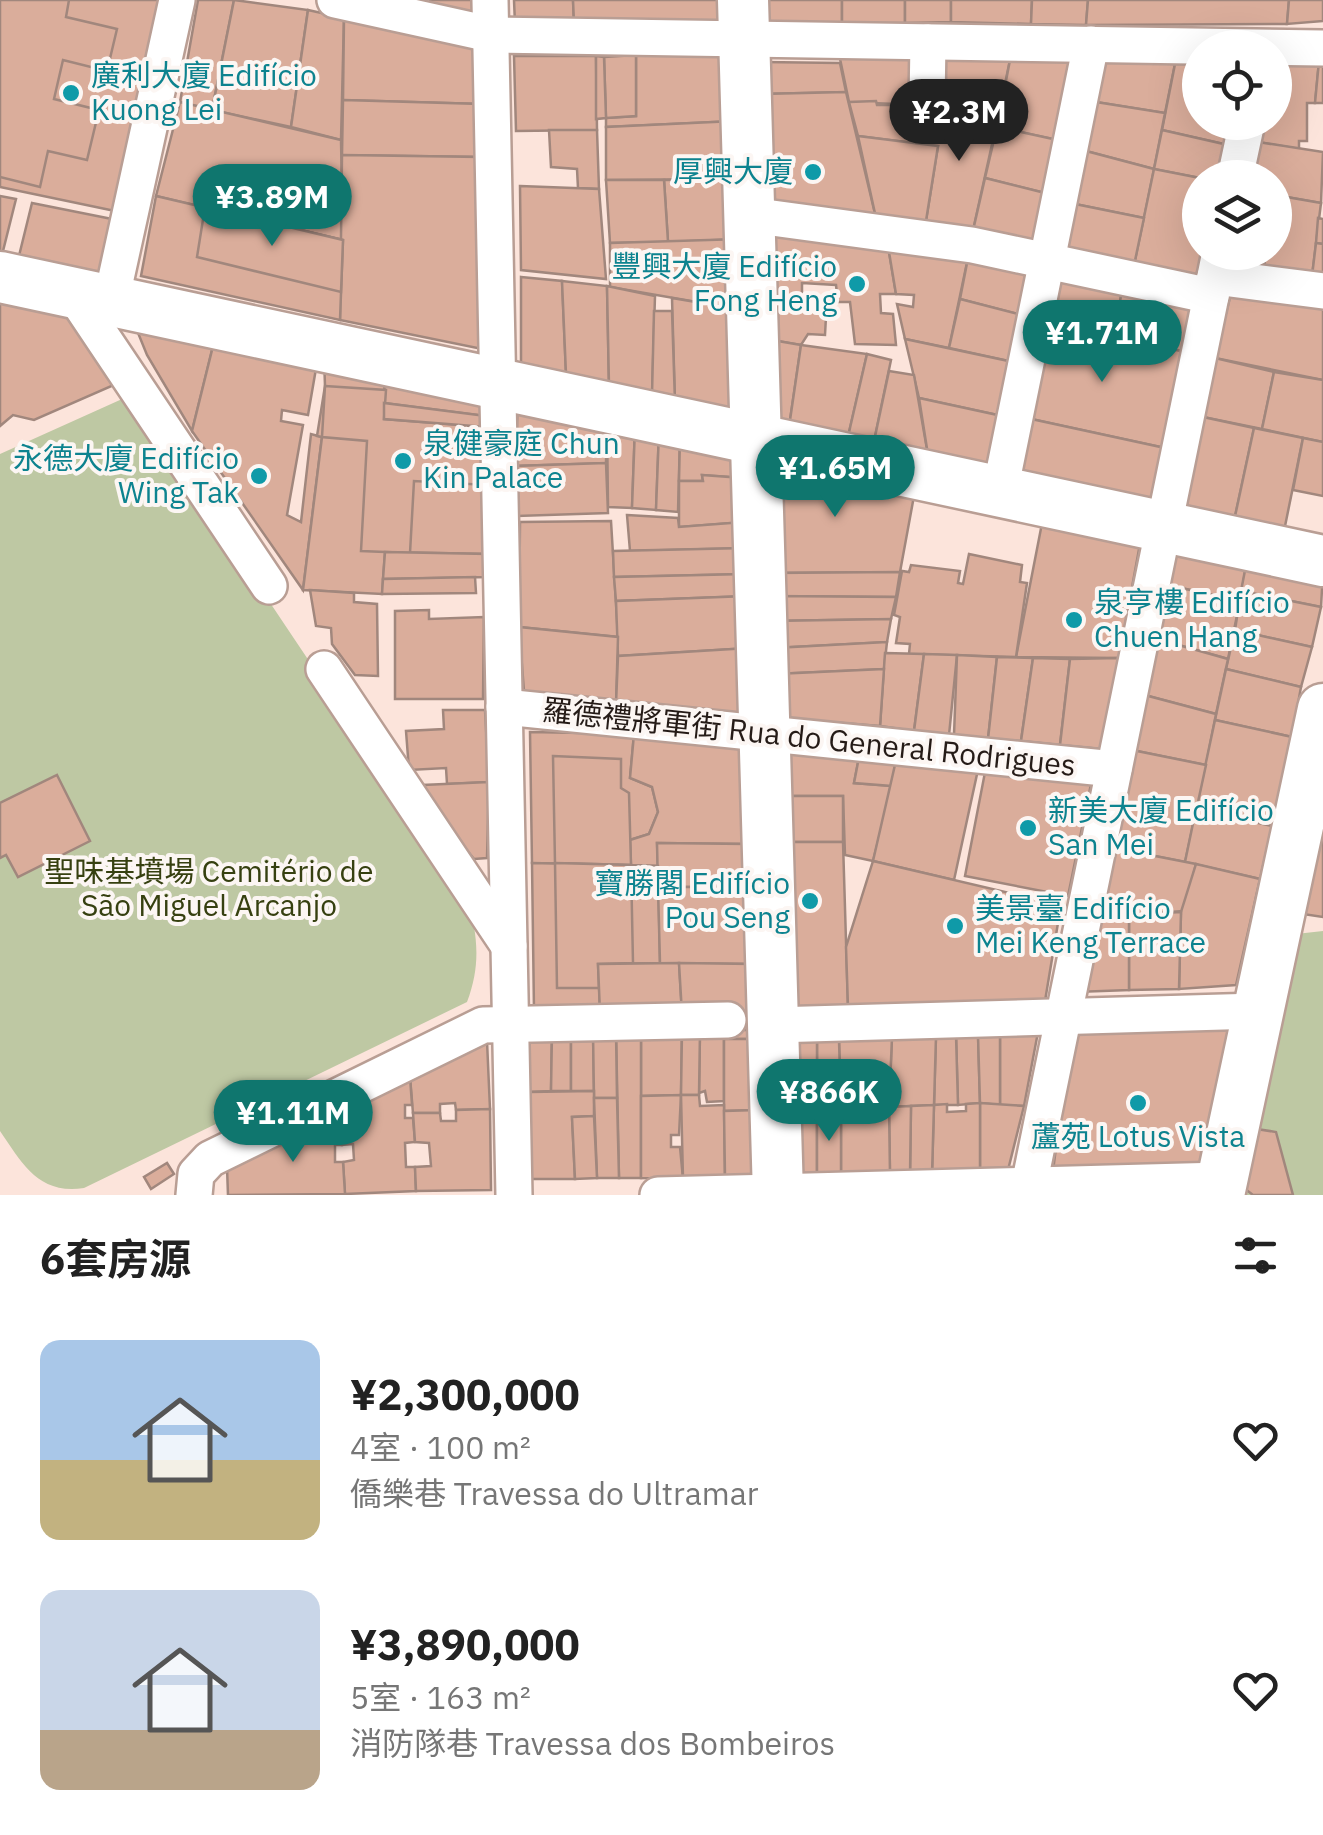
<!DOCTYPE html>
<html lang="zh">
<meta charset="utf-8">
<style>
:root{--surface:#fff;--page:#f6f6f6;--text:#222;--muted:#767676;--accent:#0f766e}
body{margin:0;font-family:"IBM Plex Sans","Noto Sans SC",sans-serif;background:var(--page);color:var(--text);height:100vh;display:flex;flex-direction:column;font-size:38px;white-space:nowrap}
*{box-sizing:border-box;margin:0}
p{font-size:32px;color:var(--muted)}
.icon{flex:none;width:55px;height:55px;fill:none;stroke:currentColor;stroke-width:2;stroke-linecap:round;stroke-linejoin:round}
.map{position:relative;height:1195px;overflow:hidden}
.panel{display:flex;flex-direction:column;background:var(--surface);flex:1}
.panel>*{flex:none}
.fabs{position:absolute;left:1182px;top:30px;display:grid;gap:20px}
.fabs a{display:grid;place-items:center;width:110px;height:110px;border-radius:50%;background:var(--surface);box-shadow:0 10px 40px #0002;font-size:50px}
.price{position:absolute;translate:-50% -85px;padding:0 22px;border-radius:35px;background:var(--accent);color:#fff;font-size:32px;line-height:65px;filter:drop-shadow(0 2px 5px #0008)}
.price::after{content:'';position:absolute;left:50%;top:60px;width:30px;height:22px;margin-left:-15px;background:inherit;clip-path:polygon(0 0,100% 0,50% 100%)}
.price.current{background:#222;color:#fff}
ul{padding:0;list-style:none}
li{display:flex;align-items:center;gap:30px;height:250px;padding:0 40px}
li span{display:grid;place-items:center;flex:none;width:280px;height:200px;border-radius:20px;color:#555}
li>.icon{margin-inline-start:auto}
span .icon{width:120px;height:120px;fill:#fffc;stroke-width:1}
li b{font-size:42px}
h2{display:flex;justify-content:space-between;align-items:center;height:120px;padding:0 40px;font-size:42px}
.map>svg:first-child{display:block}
</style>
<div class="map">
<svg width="1323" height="1195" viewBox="0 0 1323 1195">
<rect width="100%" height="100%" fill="#fce4db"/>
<!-- green -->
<g fill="#bec8a3">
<path d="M131 395 467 897C478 935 481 965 467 1002L84 1188C38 1195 22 1163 0 1131V454Z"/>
<path d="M1323 931V1195H1233L1287 935Z"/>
</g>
<!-- building -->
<g fill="#daad9b" stroke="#a1877d" stroke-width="2.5">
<path d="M0 0H164L115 211 0 187Z"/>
<path d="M0 0H69L66 17 117 29 107 71 63 60 54 99 99 110 87 160 48 151 40 187 0 177Z"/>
<path d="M198 0H234L212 110 180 102Z"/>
<path d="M234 0 308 10 291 127 212 110Z"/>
<path d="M430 0H474V17L428 11Z"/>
<path d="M514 0H573L574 23 515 24Z"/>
<path d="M573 0H728V23H574Z"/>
<path d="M757 0H842V23H759Z"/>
<rect x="842" y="0" width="63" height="23"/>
<path d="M905 0H951V22L905 23Z"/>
<path d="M951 0H1032L1031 24 951 22Z"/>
<path d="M1032 0H1088L1086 25 1031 24Z"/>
<path d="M1088 0H1289L1287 24 1086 25Z"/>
<path d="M1289 0H1323V21L1287 24Z"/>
<path d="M308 10 344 18 341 140 291 127Z"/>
<path d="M344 18 483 50 481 104 343 100Z"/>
<path d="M734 50 735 121 606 127V118L636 116V55Z"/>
<path d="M839 54H917L919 105 849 102Z"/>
<path d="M636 55V116L606 118 604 57Z"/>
<path d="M930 55H1011L1000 108 931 106Z"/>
<path d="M1011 55 1081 58 1062 141 997 127Z"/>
<path d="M514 56H596L597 130 516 131Z"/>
<path d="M596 56 604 57 606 118 596 119Z"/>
<path d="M1102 61 1175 64 1165 113 1096 102Z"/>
<path d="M1275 61H1319L1315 103H1307V141H1299V149L1258 142 1262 122H1275Z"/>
<path d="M1319 61H1323V103H1315Z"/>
<path d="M760 62 840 63 846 92 761 94Z"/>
<path d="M1175 64H1200V122H1233L1228 145 1162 130Z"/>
<path d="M846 92 876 218 759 207 761 94Z"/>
<path d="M343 100 481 104V157L342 155Z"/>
<path d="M876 101 877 105H926L929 145 858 136 849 102Z"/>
<path d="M180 102 341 140 343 240 156 196Z"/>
<path d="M1096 102 1165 113 1154 169 1086 151Z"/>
<path d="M926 105 1000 108 972 235 925 227 938 146 929 145Z"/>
<path d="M735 121 738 179 606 180V127Z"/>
<path d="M997 127 1062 141 1049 194 985 178Z"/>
<path d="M549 130H597L599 189 578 188 577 169 551 167Z"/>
<path d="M1162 130 1228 145 1222 178H1200L1154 169Z"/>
<path d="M858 136 938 146 925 227 876 218Z"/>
<path d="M1258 142 1323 152 1321 203 1275 195V178H1248Z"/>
<path d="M1086 151 1154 169 1144 218 1075 204Z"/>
<path d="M342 155 481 157 487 350 340 320Z"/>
<path d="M1154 169 1200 178V252H1206L1199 284 1133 270Z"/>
<path d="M985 178 1049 194 1037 249 972 235Z"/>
<path d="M738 179 741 239 668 242 664 180Z"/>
<path d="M606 180H664L668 242 610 243Z"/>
<path d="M520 186 599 189 606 279 521 270Z"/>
<path d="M1275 195 1321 203 1312 276 1263 272 1266 252H1275Z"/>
<path d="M0 196 16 199 1 259H0Z"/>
<path d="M156 196 343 240 340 320 141 276Z"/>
<path d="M32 203 112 219 99 282 17 264Z"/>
<path d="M1075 204 1144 218 1133 270 1064 256Z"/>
<path d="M205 207 343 240 341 292 197 257Z"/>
<path d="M1318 218 1323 219V244L1316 243Z"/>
<path d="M759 226 887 240 896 294H880L881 313 893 314 896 345 855 344 850 302H838L836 285 802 283V300L827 298 825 335 808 334 801 345 766 339Z"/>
<path d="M741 239 743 310 610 287V243Z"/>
<path d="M887 240 969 253 949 348 905 339 897 304 913 307 914 295 896 294Z"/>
<path d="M1316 243 1323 244V277L1312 276Z"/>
<path d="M1235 252H1266L1263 272 1233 267Z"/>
<path d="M969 253 1033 270 1022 315 960 299Z"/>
<path d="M1051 271 1123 286 1113 337 1040 324Z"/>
<path d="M521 277 562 281 566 374 521 365Z"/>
<path d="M562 281 607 286 609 386 566 374Z"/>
<path d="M607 286 655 296 652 395 609 386Z"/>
<path d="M1123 286 1194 300 1181 351 1113 337Z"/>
<path d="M1230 297 1323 308V380L1215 358Z"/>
<path d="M672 298 743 310 745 416 675 403Z"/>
<path d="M960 299 1022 315 1013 362 949 348Z"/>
<path d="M0 300 77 315 123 381 34 420 13 415 0 426Z"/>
<path d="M654 311H672L675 403 652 395Z"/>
<path d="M134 323 215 338 192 431 147 355Z"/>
<path d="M1040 324 1181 351 1165 448 1022 417Z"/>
<path d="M215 338 318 357 308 415 282 410 281 421 303 425 287 515 301 522 311 434 322 437 303 590 192 431Z"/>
<path d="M766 339 801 345 789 427 758 418Z"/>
<path d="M905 339 1013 362 1002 416 919 398Z"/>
<path d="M801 345 867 354 847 441 789 427Z"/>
<path d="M867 354 891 360 873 446 847 441Z"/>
<path d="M324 357 385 370 384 419 486 427 488 554 385 552 382 594 303 590 322 437 317 436 325 386Z"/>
<path d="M1215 358 1274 372 1262 429 1203 417Z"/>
<path d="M385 370 485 391 486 416 384 403Z"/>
<path d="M889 371 914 375 928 455 873 446Z"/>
<path d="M1274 372 1323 380V442L1262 429Z"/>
<path d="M325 386 386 390 384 419 486 427 487 485 414 481 410 553 361 551 367 441 322 437Z"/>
<path d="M919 398 1002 416 990 468 928 455Z"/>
<path d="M518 400 607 422 606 463 515 466Z"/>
<path d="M384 403 486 416V427L384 419Z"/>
<path d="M1022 417 1165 448 1154 506 1011 474Z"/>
<path d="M1203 417 1254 428 1234 521 1179 508Z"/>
<path d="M607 422 635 427 632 508 608 507Z"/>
<path d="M635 427 659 431 656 510 632 508Z"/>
<path d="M1254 428 1303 438 1284 531 1234 521Z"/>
<path d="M659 431 680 437 678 512 656 510Z"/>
<path d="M680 437 743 454V478L702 475 703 481H679Z"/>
<path d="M1303 438 1323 442V496L1293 490Z"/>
<path d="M766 456 916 485 900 572 769 573Z"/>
<path d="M606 463 608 513 517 516 515 466Z"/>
<path d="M702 475 743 478 744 522 679 527V481H703Z"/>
<path d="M1044 513 1142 533 1119 658 1016 657Z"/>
<path d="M627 515 678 518 679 527 744 522 746 548 630 551Z"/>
<path d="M611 521 618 637 519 627 520 522Z"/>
<path d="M1173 535 1248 555 1240 601 1163 584Z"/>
<path d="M746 548V574L614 577 613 551Z"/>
<path d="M385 552 488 554 489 577 383 579Z"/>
<path d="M969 554 1022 565 1020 582 1027 583 1016 657 909 654 910 644 896 643 900 617 894 615 902 571 909 572 911 565 960 571 958 583 963 584Z"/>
<path d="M1248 555 1323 571 1321 607 1241 591Z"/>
<path d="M900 572 896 597 770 596 769 573Z"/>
<path d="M746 574 748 596 616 601 614 577Z"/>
<path d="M475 577 476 593 382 594 383 579Z"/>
<path d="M1163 584 1240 601 1228 659 1150 637Z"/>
<path d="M310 590 354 593V602L377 604 378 676 355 675 332 644 331 628 316 626Z"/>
<path d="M1241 591 1321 607 1312 647 1235 630Z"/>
<path d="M748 596 749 648 618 656 616 601Z"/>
<path d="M770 596 896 597 891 619 772 621Z"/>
<path d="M429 610V619L484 617 483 699H395V611Z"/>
<path d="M891 619 887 642 774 648 772 621Z"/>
<path d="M519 627 618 637 616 704 524 691Z"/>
<path d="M1235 630 1312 647 1301 687 1226 669Z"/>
<path d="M1150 637 1228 659 1216 714 1137 693Z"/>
<path d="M887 642 884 669 775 674 774 648Z"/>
<path d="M749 648 750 719 616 704 618 656Z"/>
<path d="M885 653 924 654 914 731 880 726Z"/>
<path d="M924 654 957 655 949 735 914 731Z"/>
<path d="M957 655 997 657 988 739 954 735Z"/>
<path d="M997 657 1033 658 1021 741 988 739Z"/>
<path d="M1033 658 1070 659 1060 745 1021 741Z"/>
<path d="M1119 658 1101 749 1060 745 1070 659Z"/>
<path d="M884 669 880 726 778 718 775 674Z"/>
<path d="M1226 669 1301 687 1292 737 1215 720Z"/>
<path d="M1137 693 1216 714 1206 765 1127 749Z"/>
<path d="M443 710H485L489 782 447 784 446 768 409 770 406 731 444 729Z"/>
<path d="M1215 720 1292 737 1272 826 1196 809Z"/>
<path d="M530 732 634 734 630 778 652 787 658 812 649 834 630 840 631 865 532 863Z"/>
<path d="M634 734 746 740 747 844 657 843 658 866 631 865 630 840 649 834 658 812 652 787 630 778Z"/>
<path d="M777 743 860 752 854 783 892 786 873 861 845 855 843 796H772Z"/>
<path d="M1127 749 1206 765 1185 862 1109 847Z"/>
<path d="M860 752 897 756 892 786 854 783Z"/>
<path d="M553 756 621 759V788L629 793 631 865 555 863Z"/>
<path d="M897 756 979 765 954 880 873 861Z"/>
<path d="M986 767 1092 779 1068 896 965 876Z"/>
<path d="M57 775 90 841 18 877 6 855 0 858V803Z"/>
<path d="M489 782 487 858 474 859 424 798 423 785Z"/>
<rect x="772" y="796" width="71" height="46"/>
<path d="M1196 809 1272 826 1260 879 1185 862Z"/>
<path d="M1319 839 1323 840V917L1303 914Z"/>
<path d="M772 842H843L848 1007 779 1010Z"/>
<path d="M657 843 747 844 749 887H658Z"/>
<path d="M1109 847 1196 864 1184 911 1093 917Z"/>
<path d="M873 861 1061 905 1045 1001 848 1007 846 947Z"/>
<path d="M532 863 658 866 660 963 598 964 600 1009 534 1011Z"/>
<path d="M555 863 631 865 633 963 598 964 599 988H557Z"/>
<path d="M1196 864 1260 879 1236 985 1179 989 1181 912Z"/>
<path d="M658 887H749L753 964 660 963Z"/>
<path d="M1181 912 1179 989 1129 990V915Z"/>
<path d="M1129 915V990L1076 992 1093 917Z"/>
<path d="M679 963 682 1014 600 1013 598 964Z"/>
<path d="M679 963 753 964V1013L682 1014Z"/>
<path d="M1230 1027 1205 1163 1053 1171 1071 1030Z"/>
<path d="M724 1030H754L755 1039H724Z"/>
<path d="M724 1030V1101L707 1102 705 1091 699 1093 700 1031Z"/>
<path d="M529 1031 552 1032 551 1091 529 1092Z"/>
<path d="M571 1031V1091H551L552 1032Z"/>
<path d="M571 1031 593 1032 594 1091H571Z"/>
<path d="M641 1031H682L681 1095 641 1096Z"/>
<path d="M641 1031V1178H619L616 1032Z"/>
<path d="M682 1031H700L699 1095H681Z"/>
<path d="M593 1032H616L617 1098H594Z"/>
<path d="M1038 1032 1024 1106 1000 1105V1035Z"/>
<path d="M956 1035H978L980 1103 958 1105Z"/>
<path d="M956 1035 958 1105H934L936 1036Z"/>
<path d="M978 1035H1000V1105L980 1103Z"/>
<path d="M936 1036 934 1105 889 1107 892 1037Z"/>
<path d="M892 1037 889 1107 841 1109 839 1040Z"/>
<path d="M724 1039H759L758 1110 724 1111Z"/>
<path d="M839 1040 841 1109H817V1041Z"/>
<path d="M487 1041 490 1109 456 1110 455 1103 440 1104V1113H413L410 1077Z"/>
<path d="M817 1041V1109H785V1043Z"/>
<path d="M410 1077 412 1105H405V1118H413L415 1142 405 1143 406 1167H415L416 1191 345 1194 343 1162 354 1160 353 1144 342 1145 339 1113Z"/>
<path d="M594 1091V1116L572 1117 575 1179H529V1092Z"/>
<path d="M681 1095 679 1135H671V1147H680L683 1179 641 1178V1096Z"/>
<path d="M681 1095H699L700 1106 724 1105 725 1177 683 1179Z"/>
<path d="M594 1098H617L619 1178H597Z"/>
<path d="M980 1103 1024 1106 1008 1170 980 1171Z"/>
<path d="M980 1103V1171L932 1174 934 1105 947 1104V1112L966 1111V1104Z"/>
<path d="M934 1105 932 1174 910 1175 911 1106Z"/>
<path d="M911 1106 910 1175H890L889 1107Z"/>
<path d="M889 1107 890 1175 841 1178V1109Z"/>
<path d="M490 1109 491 1190 416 1191 415 1167 431 1166 429 1143 415 1142 413 1113H440L441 1121H456V1110Z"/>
<path d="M785 1109H817V1178L785 1180Z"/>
<rect x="817" y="1109" width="24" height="69"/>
<path d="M758 1110 759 1177H725L724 1111Z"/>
<path d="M339 1113 342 1145H335V1162H343L345 1194 228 1195 227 1167Z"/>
<path d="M594 1116 597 1178 575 1179 572 1117Z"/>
<path d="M1250 1128 1276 1132 1293 1195H1253L1240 1185Z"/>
<path d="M167 1163 174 1174 151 1189 144 1177Z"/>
</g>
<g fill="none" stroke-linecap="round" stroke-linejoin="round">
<defs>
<g id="street">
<path d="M335 0 494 35 1323 48"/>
<path d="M490 0 514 1195"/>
<path d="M927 102 928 42"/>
<path d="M1235 178 1247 122"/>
<path d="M750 215 972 245 1211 296"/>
<path d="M1215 277 1323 291"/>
<path d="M72 292 269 586"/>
<path d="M111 301 177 0"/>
<path d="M1000 491 1091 44"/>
<path d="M324 669 509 946"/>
<path d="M504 707 1114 769"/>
<path d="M773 1025 1258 1011"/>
<path d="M194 1195 196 1174 210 1159 483 1025 728 1020"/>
<path d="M658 1195 1222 1180"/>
<path d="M1027 1195 1220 252"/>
</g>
<g id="secondary">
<path d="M743 0 778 1195"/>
<path d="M0 277 1323 561"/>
<path d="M1219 1195 1323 709"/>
</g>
</defs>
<!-- street casing -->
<use href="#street" stroke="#b99e94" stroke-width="40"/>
<!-- secondary casing -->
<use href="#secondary" stroke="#b99e94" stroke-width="55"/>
<!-- street -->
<use href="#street" stroke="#fff" stroke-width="35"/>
<!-- secondary -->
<use href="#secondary" stroke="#fff" stroke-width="50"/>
</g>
<!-- markers -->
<g fill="#0f9aa8" stroke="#fcf6f3" stroke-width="4">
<circle cx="71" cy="93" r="10"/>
<circle cx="813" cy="172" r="10"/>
<circle cx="857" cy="284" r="10"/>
<circle cx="403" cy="461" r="10"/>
<circle cx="259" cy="476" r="10"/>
<circle cx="1074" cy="620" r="10"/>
<circle cx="1028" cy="828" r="10"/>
<circle cx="810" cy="901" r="10"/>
<circle cx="955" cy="926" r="10"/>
<circle cx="1138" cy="1103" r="10"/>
</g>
<g text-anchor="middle" stroke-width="8" stroke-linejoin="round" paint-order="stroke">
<!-- culture labels -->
<g font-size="30" fill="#0d838f" stroke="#fcf6f3" text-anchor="start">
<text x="91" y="86">廣利大廈 Edifício<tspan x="91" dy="34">Kuong Lei</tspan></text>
<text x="793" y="182" text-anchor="end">厚興大廈</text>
<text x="837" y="277" text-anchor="end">豐興大廈 Edifício<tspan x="837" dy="34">Fong Heng</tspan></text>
<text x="423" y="454">泉健豪庭 Chun<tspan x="423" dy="34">Kin Palace</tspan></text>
<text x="239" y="469" text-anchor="end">永德大廈 Edifício<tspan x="239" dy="34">Wing Tak</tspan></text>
<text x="1094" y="613">泉亨樓 Edifício<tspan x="1094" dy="34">Chuen Hang</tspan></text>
<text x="1048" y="821">新美大廈 Edifício<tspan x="1048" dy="34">San Mei</tspan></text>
<text x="790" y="894" text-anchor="end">寶勝閣 Edifício<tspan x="790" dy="34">Pou Seng</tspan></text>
<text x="975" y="919">美景臺 Edifício<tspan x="975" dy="34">Mei Keng Terrace</tspan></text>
<text x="1138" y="1147" text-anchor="middle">蘆苑 Lotus Vista</text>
</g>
<!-- street labels -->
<g font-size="30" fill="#251b17" stroke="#fcf6f3">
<text transform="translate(809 738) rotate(6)" y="10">羅德禮將軍街 Rua do General Rodrigues</text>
</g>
<!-- park labels -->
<g font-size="30" fill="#364010" stroke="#fcf6f3">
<text x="209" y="882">聖味基墳場 Cemitério de<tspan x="209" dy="34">São Miguel Arcanjo</tspan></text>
</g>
</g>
</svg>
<div class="fabs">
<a><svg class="icon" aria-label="locate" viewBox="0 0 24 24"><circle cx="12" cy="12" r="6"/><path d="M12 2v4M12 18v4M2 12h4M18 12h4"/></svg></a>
<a><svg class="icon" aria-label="layers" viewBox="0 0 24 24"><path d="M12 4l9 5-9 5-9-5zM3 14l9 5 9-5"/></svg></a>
</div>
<b class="price current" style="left:959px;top:164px">¥2.3M</b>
<b class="price" style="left:272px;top:249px">¥3.89M</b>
<b class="price" style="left:1102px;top:385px">¥1.71M</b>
<b class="price" style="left:835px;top:520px">¥1.65M</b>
<b class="price" style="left:829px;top:1144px">¥866K</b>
<b class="price" style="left:293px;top:1165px">¥1.11M</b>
</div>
<section class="panel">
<h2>6套房源<svg class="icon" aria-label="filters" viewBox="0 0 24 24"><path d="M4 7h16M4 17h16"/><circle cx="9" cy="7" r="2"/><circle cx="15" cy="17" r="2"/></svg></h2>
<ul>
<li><span style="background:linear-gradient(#a9c7e8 60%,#c2b280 0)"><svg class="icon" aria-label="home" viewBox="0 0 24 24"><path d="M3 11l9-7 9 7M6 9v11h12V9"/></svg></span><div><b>¥2,300,000</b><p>4室 · 100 m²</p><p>僑樂巷 Travessa do Ultramar</p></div><svg class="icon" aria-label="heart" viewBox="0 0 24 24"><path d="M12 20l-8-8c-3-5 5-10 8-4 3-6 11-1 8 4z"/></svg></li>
<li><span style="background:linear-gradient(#c9d6e8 70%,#b9a48a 0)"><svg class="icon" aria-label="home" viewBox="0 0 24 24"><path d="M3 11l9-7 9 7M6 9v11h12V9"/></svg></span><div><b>¥3,890,000</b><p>5室 · 163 m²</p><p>消防隊巷 Travessa dos Bombeiros</p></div><svg class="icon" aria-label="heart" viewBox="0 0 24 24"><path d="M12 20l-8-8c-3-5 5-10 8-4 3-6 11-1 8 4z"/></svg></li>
</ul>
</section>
